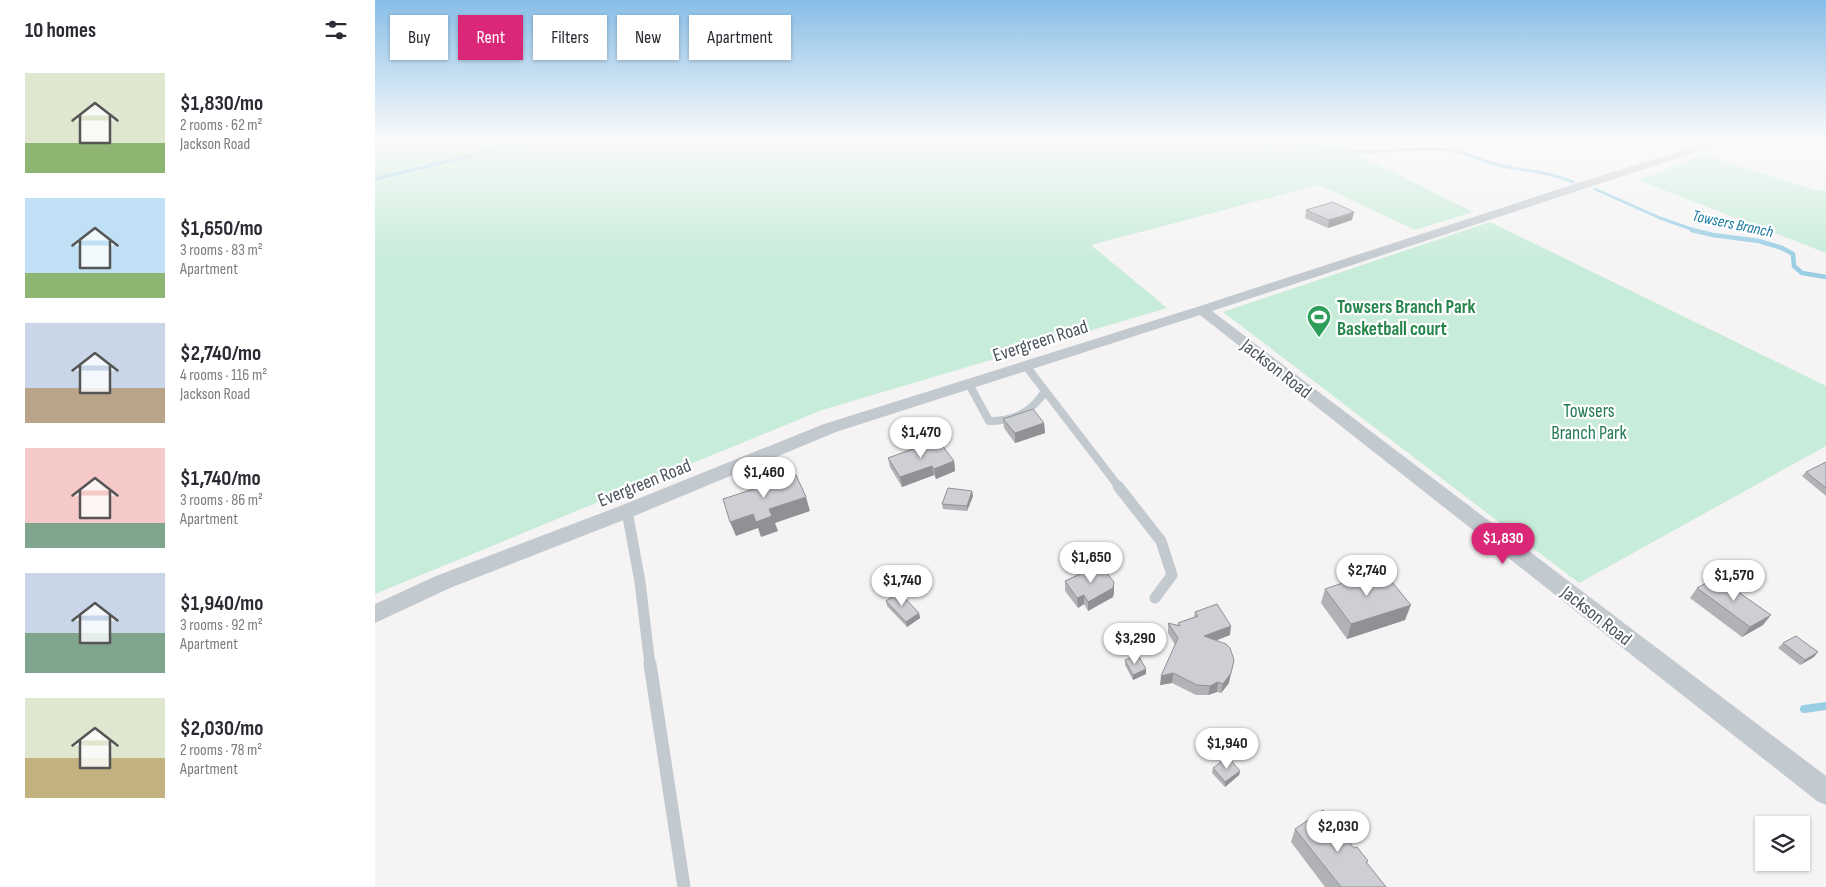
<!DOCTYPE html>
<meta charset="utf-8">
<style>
:root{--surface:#fff;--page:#f2f2f3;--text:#2b2b33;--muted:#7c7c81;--accent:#db2777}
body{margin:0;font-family:"Sofia Sans Condensed",sans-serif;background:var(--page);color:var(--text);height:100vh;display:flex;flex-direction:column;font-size:19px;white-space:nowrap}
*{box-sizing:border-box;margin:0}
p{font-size:16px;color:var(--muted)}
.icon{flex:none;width:28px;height:28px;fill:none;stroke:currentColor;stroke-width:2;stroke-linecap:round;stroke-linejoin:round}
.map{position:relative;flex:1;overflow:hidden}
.details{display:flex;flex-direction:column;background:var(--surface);width:375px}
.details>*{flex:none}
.banner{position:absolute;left:15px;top:15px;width:475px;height:45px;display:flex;gap:10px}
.fabs{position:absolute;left:1380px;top:816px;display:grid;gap:10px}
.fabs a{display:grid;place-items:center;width:55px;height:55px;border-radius:0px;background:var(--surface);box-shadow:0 1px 4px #0004;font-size:25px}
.price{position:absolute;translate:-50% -42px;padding:0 11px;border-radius:18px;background:#fff;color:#222;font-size:16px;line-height:32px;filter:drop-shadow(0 1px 2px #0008)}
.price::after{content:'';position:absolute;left:50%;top:30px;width:15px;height:11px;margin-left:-8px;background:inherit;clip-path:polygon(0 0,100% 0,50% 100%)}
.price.on{background:var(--accent);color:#fff}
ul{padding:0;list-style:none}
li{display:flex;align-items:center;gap:15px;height:125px;padding:0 25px}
li span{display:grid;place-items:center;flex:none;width:140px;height:100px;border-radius:0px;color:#555}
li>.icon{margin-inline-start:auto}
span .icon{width:60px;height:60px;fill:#fffc;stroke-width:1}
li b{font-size:21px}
h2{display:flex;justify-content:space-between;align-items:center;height:60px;padding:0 25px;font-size:21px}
.tag{padding:0 18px;border-radius:0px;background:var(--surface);box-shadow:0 1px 4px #0004;font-size:18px;line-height:45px}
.tag.on{background:var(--accent);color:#fff}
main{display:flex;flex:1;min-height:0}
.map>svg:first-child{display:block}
</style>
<main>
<section class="details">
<h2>10 homes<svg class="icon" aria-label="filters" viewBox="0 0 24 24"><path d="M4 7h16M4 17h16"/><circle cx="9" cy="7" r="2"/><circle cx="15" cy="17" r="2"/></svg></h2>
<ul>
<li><span style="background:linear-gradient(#dfe7d0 70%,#8fb573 0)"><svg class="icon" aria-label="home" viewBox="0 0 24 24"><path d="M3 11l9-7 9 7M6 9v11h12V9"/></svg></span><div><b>$1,830/mo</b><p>2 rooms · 62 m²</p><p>Jackson Road</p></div></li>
<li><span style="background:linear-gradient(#bfe0f5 75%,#8fb573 0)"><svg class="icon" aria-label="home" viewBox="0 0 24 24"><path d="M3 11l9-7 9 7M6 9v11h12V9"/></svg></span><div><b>$1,650/mo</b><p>3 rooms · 83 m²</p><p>Apartment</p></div></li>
<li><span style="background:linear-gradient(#c9d6e8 65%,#b9a48a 0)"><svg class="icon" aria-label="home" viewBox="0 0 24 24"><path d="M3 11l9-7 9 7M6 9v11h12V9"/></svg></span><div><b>$2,740/mo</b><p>4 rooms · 116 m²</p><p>Jackson Road</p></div></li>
<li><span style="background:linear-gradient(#f6c9c9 75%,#7fa58c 0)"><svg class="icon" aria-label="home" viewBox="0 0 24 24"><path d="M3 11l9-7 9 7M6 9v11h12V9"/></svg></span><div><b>$1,740/mo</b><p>3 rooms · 86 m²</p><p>Apartment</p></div></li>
<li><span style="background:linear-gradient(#c9d6e8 60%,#7fa58c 0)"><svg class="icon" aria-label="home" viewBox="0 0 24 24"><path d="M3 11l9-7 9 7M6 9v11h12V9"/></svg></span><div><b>$1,940/mo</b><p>3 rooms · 92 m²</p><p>Apartment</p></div></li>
<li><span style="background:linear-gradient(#dfe7d0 60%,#c2b280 0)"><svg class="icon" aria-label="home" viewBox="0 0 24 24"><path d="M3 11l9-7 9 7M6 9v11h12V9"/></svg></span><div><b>$2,030/mo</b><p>2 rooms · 78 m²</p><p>Apartment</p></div></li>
</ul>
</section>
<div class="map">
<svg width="1451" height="887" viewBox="0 0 1451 887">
<rect width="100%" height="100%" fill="#f5f3f3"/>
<!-- green -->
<g fill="#c7ecd9">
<path d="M0 139H952L1098 212 1040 230 944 185 716 245 792 308 447 410 0 594Z"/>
<path d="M1329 155 1440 190 1451 191V253L1263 180Z"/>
<path d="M1115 222 1451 386V446L1204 583 848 312Z"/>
</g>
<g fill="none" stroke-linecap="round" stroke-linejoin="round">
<!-- stream-far2 -->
<g stroke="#99cee5" stroke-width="3">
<path d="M917 139C963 163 1015 147 1064 149 1084 149 1101 159 1120 164 1146 171 1173 171 1198 182"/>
<path d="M0 179 164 139"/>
<path d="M1220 189 1285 218 1322 231"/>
</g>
<!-- stream-far1 -->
<path stroke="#99cee5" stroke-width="4.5" d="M1317 230 1338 235 1384 241 1407 248 1418 254 1419 266 1427 273 1451 277"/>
<!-- stream -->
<path stroke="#99cee5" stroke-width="8" d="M1429 709 1451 706"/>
<!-- lane-far3 -->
<path stroke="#c2c9cf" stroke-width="5.5" d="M1441 139 1451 142"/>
<!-- lane-far2 -->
<g stroke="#c2c9cf" stroke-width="8">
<path d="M651 366 744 487"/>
<path d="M594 384 614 421C639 421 657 412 670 391"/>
</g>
<!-- lane-far1 -->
<g stroke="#c2c9cf" stroke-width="11">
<path d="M743 486 786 541 797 575 780 598"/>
<path d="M252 511 265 582 275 665"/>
</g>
<!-- lane -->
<path stroke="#c2c9cf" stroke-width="13" d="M275 664 309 887"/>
<!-- street -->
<path fill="#c2c9cf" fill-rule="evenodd" d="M1345 139H1361L837 311 1451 776V805L1442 801 825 315 461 432 259 516 75 588 0 623V604L61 576 245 506 449 424 822 307 1206 182Z"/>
</g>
<!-- wall -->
<g fill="#b0b2b6">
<path d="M931 210 977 220 953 228 930 218Z"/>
<path d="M628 419 669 423 670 433 640 443 629 428Z"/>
<path d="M513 458 579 461 580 471 561 479 559 475 527 487 515 467Z"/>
<path d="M1451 462V496L1427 476 1431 472Z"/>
<path d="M597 491 598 496 592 511 568 509 567 504Z"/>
<path d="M690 581 739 582V592L738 597 713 611 709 604 703 608 690 591Z"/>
<path d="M1322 588 1388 625 1367 637 1315 598Z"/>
<path d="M950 589 1030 620 972 639 946 603Z"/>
<path d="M511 601 544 613 545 618 532 627 512 606Z"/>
<path d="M820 612 855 635 841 640 854 683 846 693 842 692 833 695H821L797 683 785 685 800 645 793 633V623L803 625V623L819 617Z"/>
<path d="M1408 643 1439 657 1425 665 1403 648Z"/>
<path d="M750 660 771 669V674L758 680 750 665Z"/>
<path d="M838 768 865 771 864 775 850 787 837 773Z"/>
<path d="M920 829 992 863 1011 887H950L916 842Z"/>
</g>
<!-- shaded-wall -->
<g fill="#909194">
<path d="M979 212 977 220 953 228 954 220Z"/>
<path d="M669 423 670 433 640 443V433Z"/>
<path d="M579 461 580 471 561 479 559 469Z"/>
<path d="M557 466 559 475 527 487 525 477Z"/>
<path d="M597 491 598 496 592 511V506Z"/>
<path d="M431 497 435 511 400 523 403 531 386 537 383 528 361 536 355 522Z"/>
<path d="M739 582V592L738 597 713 611V602Z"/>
<path d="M709 595V604L703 608 702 598Z"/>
<path d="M1036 605 1030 620 972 639 976 624Z"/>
<path d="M544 613 545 618 532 627 531 622Z"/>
<path d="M1396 615 1388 625 1367 637 1375 627Z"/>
<path d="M856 626 855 635 827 646 829 636Z"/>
<path d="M1443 652 1439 657 1425 665 1430 660Z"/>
<path d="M859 660 854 683 846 693 848 684Z"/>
<path d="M771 669V674L758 680V675Z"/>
<path d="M798 673 797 683 785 685 786 676Z"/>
<path d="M843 682 842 692 833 695 835 686Z"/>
<path d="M865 771 864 775 850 787V782Z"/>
</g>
<!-- building -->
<g fill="#cdcfd4" stroke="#909194">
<path d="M958 202 979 212 954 220 931 210Z"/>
<path d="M658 409 669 423 640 433 628 419Z"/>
<path d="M563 440 579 461 559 469 557 466 525 477 513 458Z"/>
<path d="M1451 462V488L1431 472Z"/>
<path d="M421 475 431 497 394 509 397 516 381 522 378 514 355 522 348 499 394 484 393 481Z"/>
<path d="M573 488 597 491 592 506 567 504Z"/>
<path d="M725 565 739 582 738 588 713 602 709 595 702 598 690 581Z"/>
<path d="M1007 570 1036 605 976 624 950 589Z"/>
<path d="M1342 577 1396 615 1375 627 1322 588Z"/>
<path d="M524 592 544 613 531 622 511 601Z"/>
<path d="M842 604 856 626 829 636 851 644 855 648 859 660 856 673 848 684 843 682 835 686 822 685 798 673 786 676 803 638 793 623 805 626 803 623 823 616 820 612Z"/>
<path d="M1421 636 1443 652 1430 660 1408 643Z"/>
<path d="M763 655 771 669 758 675 750 660Z"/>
<path d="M853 757 865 771 850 782 838 768Z"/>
<path d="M948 810 979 848 982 847 993 861 991 862 1011 887H966L920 829Z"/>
</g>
<!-- sky -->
<linearGradient id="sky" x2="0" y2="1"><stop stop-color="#88bee7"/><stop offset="0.53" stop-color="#fafafa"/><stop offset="1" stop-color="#fafafa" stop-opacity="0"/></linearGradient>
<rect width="1451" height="263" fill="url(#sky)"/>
<!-- icons -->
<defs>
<symbol id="stadium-pin" viewBox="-11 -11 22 30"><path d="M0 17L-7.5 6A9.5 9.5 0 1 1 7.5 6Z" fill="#2e9e5b" stroke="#fff"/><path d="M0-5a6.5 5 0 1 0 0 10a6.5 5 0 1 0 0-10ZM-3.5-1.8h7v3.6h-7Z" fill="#fff"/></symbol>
</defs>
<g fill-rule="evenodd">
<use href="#stadium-pin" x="930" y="303" width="28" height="38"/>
</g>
<g text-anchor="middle" stroke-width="4.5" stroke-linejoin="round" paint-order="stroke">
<!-- far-water labels -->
<g font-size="16" font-style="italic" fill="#1b7aa2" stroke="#fff">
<text transform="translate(1358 223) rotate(12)" y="6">Towsers Branch</text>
</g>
<!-- leisure labels -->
<g font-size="19" font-weight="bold" fill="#27864d" stroke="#fff" text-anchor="start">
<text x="962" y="313">Towsers Branch Park<tspan x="962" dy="22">Basketball court</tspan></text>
</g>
<!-- street labels -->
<g font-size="19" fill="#4c545e" stroke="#fff">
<text transform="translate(665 340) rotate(-18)" y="7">Evergreen Road</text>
<text transform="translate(902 368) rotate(38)" y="7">Jackson Road</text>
<text transform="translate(269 482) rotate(-22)" y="7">Evergreen Road</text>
<text transform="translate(1222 615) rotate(38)" y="7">Jackson Road</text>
</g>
<!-- park labels -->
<g font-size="19" fill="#227b56" stroke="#fff">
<text x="1214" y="417">Towsers<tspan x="1214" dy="22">Branch Park</tspan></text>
</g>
</g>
</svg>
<div class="fabs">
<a><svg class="icon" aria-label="layers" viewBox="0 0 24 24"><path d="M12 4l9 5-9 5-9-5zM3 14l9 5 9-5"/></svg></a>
</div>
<b class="price" style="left:546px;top:459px">$1,470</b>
<b class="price" style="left:389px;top:499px">$1,460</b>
<b class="price on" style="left:1128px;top:565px">$1,830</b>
<b class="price" style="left:716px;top:584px">$1,650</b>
<b class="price" style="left:992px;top:597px">$2,740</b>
<b class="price" style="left:1359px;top:602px">$1,570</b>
<b class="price" style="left:527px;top:607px">$1,740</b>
<b class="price" style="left:760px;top:665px">$3,290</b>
<b class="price" style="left:852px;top:770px">$1,940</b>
<b class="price" style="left:963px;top:853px">$2,030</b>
<div class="banner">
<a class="tag">Buy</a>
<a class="tag on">Rent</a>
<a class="tag">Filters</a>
<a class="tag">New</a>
<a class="tag">Apartment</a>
</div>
</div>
</main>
